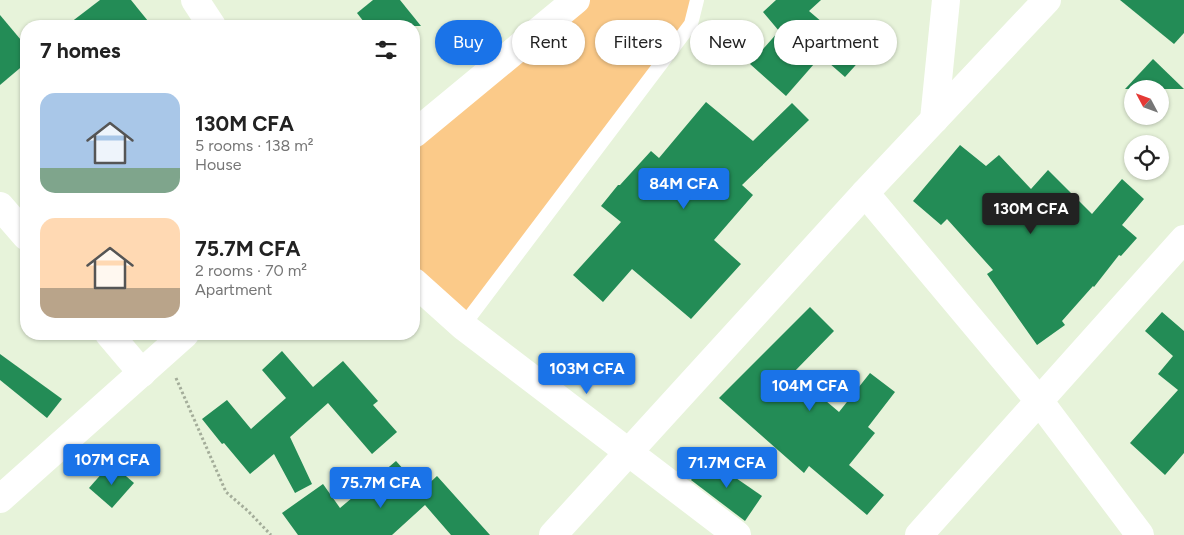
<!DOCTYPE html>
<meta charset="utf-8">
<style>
:root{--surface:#fff;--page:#f6f6f6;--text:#222;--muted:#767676;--accent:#1a73e8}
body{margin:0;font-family:Figtree,sans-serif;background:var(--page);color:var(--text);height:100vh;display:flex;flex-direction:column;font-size:19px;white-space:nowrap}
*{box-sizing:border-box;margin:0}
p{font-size:16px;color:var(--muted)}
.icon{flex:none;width:28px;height:28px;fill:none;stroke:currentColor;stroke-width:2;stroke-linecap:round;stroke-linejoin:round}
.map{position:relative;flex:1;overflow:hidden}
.drawer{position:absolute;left:20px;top:20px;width:400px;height:320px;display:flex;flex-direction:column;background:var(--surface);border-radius:20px;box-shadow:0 1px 4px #0004}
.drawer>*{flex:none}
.guide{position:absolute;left:435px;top:20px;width:475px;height:45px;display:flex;gap:10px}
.needle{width:32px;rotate:311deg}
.buttons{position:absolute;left:1124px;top:80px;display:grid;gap:10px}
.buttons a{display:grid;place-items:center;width:45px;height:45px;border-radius:50%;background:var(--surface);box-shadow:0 1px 4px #0004;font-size:25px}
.price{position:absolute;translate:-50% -42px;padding:0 11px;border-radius:5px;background:var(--accent);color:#fff;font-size:16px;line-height:32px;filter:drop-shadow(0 1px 2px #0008)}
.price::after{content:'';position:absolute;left:50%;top:30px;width:15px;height:11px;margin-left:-8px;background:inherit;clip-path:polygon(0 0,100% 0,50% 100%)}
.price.selected{background:#222;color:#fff}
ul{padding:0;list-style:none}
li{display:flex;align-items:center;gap:15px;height:125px;padding:0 20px}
li span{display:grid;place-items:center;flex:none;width:140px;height:100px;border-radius:15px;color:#555}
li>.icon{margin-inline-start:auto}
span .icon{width:60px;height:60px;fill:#fffc;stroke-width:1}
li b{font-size:21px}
h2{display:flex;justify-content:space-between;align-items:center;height:60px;padding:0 20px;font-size:21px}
.pill{padding:0 18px;border-radius:22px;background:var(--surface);box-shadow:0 1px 4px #0004;font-size:18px;line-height:45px}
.pill.selected{background:var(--accent);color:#fff}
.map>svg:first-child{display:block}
</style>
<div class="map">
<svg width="1184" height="535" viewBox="0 0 1184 535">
<rect width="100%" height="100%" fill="#e7f3da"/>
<!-- green -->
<path fill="#fbca89" d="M576 0H697L691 24 463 326 414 282V134Z"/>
<!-- building -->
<g fill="#238c56">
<path d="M100 0H131L152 26H66Z"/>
<path d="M373 0H400L421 26H367L357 13Z"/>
<path d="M776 0H821L809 11 863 57 845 77 821 56 786 96 750 64 779 31 763 12Z"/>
<path d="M1120 0H1184V33L1174 44Z"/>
<path d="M0 15 26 46V63L0 85Z"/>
<path d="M1153 59 1184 89H1125Z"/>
<path d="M706 102 753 141 792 103 809 120 742 185 753 195 714 240 741 264 691 319 632 269 603 302 573 275 621 222 601 206 618 185H620L651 151 659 158Z"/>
<path d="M960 145 986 166 999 155 1031 189 1048 170 1092 214 1122 179 1144 199 1122 225 1137 238 1121 256 1119 255 1094 287 1093 286 1062 321 1065 325 1037 345 987 274 993 270 947 219 941 225 913 201Z"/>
<path d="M810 307 834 331 793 373 839 412 870 373 895 392 868 427 875 433 849 465 884 495 867 515 809 466 804 473 719 398Z"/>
<path d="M1162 312 1184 331V453L1165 475 1130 443 1178 390 1158 374 1173 356 1145 331Z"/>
<path d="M282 351 313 387 343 361 378 401 373 405 397 432 372 454 328 403 290 437 312 484 295 493 274 454 250 474 224 443 222 444 202 419 227 400 251 429 286 398 262 370Z"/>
<path d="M0 354 62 399 47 418 0 380Z"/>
<path d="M707 458 762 496 745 521 691 480Z"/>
<path d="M396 461 422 490 437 476 490 535H451L425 505 392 535H298L282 513 323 484 340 508Z"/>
<path d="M111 463 134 483 112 508 89 488Z"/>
</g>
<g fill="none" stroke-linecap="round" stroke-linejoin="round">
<!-- path -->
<path stroke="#a4ad9a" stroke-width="3" stroke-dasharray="2.5 2.5" stroke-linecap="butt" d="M176 378 226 492 248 511 271 535"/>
<!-- lane -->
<path stroke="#fff" stroke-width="14" d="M463 326 691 24 697 0"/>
<!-- street -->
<g stroke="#fff" stroke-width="28">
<path d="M195 0 212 26"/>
<path d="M934 120 946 0"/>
<path d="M414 134 576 0"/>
<path d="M865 193 1040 402 1140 535"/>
<path d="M0 206 26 236"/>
<path d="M414 282 463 326 737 535"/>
<path d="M109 334 142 373"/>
<path d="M0 499 185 334"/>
<path d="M553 535 865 193 1047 0"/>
<path d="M919 535 1184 239"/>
</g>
</g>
</svg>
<div class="buttons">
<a><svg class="needle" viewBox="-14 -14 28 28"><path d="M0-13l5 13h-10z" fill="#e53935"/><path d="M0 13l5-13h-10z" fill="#767676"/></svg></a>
<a><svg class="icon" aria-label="locate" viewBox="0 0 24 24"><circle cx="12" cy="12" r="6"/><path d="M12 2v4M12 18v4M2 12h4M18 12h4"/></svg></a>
</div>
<b class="price" style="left:684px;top:210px">84M CFA</b>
<b class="price selected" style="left:1031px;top:235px">130M CFA</b>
<b class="price" style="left:587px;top:395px">103M CFA</b>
<b class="price" style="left:810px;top:412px">104M CFA</b>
<b class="price" style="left:112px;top:486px">107M CFA</b>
<b class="price" style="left:727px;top:489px">71.7M CFA</b>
<b class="price" style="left:381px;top:509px">75.7M CFA</b>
<div class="guide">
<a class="pill selected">Buy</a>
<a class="pill">Rent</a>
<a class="pill">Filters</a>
<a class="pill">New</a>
<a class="pill">Apartment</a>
</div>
<section class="drawer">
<h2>7 homes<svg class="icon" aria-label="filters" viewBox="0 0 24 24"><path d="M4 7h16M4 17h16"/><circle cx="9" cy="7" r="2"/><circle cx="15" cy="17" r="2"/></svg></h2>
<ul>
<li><span style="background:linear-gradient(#a9c7e8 75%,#7fa58c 0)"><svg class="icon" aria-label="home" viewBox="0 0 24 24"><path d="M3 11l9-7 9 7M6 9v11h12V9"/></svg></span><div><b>130M CFA</b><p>5 rooms · 138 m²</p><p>House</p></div></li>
<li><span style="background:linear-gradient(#ffd9b3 70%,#b9a48a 0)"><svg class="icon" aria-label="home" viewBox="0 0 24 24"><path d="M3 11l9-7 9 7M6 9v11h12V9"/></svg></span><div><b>75.7M CFA</b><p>2 rooms · 70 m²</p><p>Apartment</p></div></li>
</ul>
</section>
</div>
